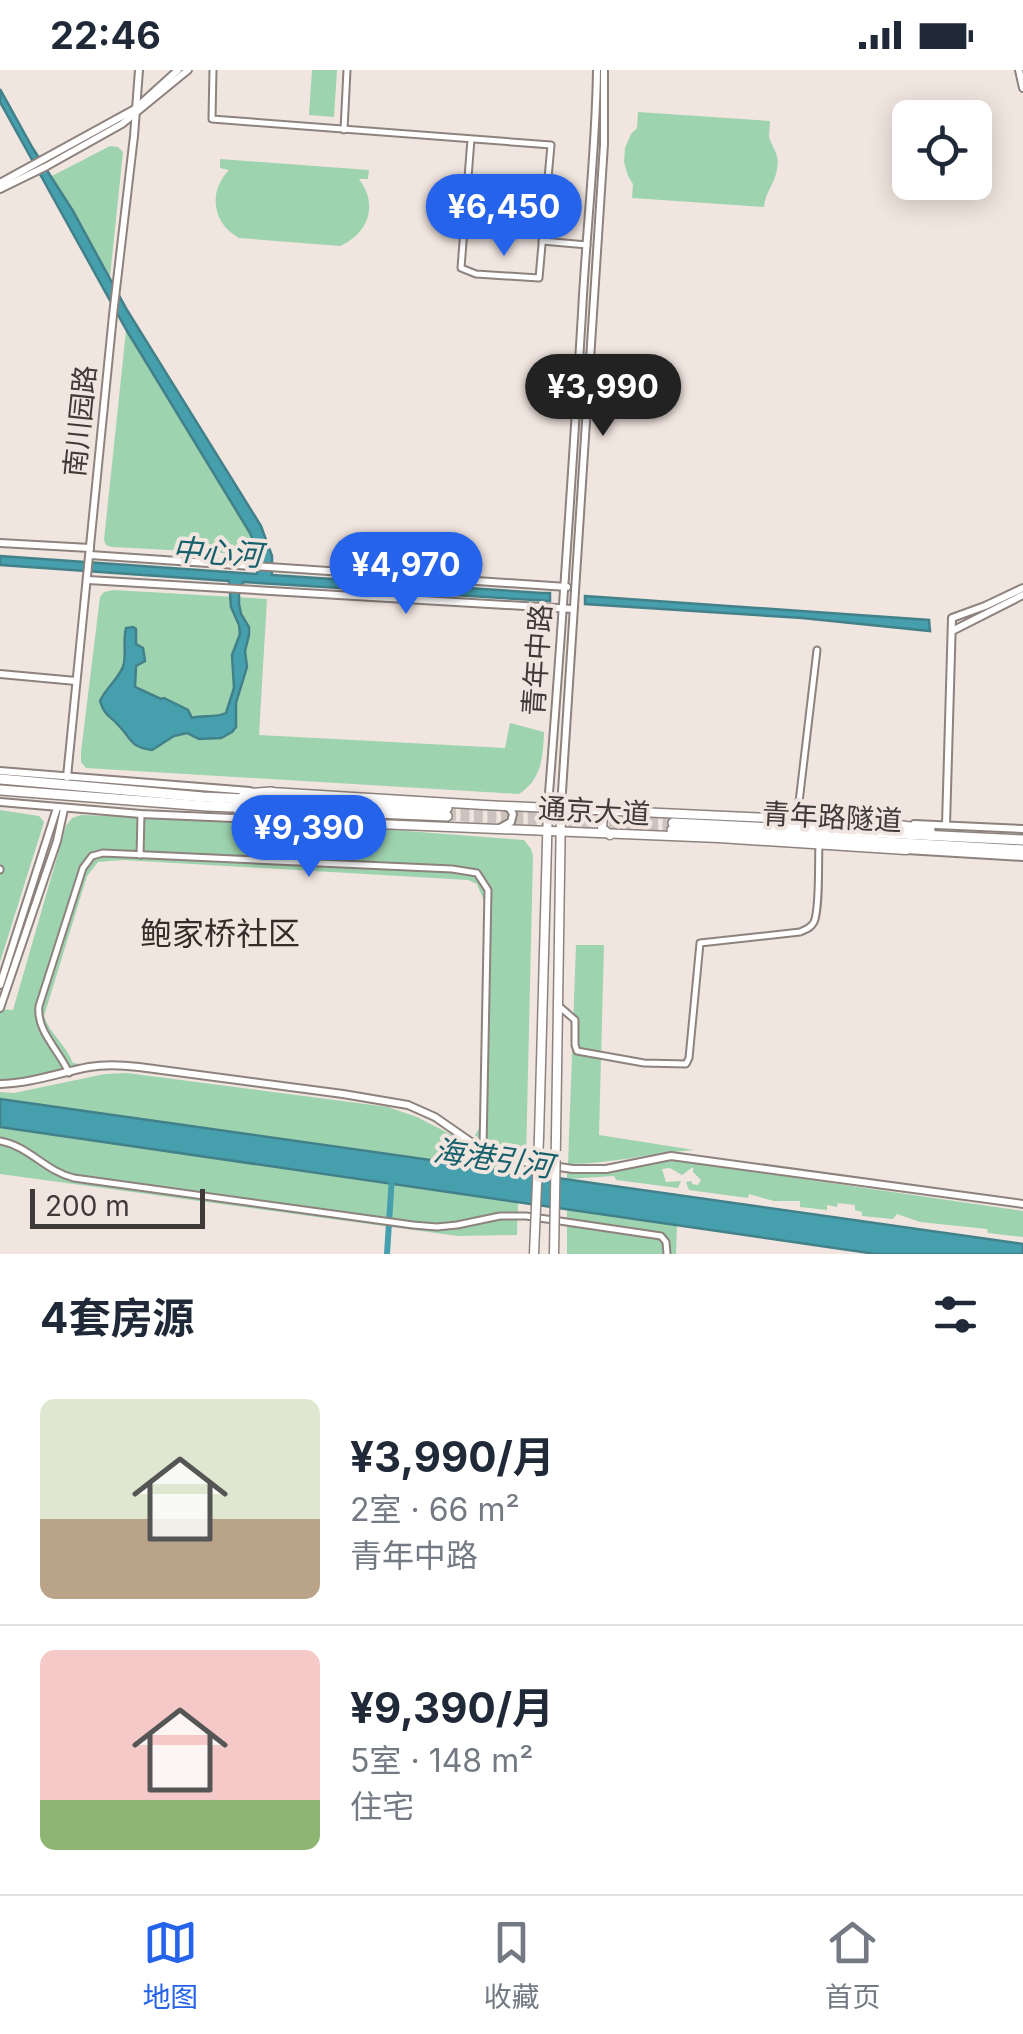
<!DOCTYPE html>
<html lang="zh">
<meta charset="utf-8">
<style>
:root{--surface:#fff;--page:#f6f6f7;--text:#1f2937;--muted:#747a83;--line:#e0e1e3;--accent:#2563eb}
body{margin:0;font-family:Inter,"Noto Sans SC",sans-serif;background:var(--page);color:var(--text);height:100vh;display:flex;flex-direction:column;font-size:38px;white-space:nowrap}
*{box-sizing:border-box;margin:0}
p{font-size:32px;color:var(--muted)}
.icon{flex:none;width:55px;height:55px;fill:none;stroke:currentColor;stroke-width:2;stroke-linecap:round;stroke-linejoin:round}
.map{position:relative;height:1184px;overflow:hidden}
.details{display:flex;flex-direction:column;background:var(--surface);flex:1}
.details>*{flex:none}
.buttons{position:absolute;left:892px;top:30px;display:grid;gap:20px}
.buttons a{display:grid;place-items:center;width:100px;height:100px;border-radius:15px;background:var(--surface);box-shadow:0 5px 25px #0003;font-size:50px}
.scale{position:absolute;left:30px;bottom:25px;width:175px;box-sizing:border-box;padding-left:10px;border:5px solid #3f3a38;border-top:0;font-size:28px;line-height:35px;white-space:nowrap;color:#3f3a38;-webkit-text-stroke:8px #f1e5df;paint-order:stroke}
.price{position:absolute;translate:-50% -85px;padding:0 22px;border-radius:35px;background:var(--accent);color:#fff;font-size:32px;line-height:65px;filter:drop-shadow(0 2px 5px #0008)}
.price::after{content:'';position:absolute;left:50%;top:60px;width:30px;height:22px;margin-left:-15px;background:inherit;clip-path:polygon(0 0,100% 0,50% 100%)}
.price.current{background:#222;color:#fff}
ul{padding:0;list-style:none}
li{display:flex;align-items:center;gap:30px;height:250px;padding:0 40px}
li+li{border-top:2px solid var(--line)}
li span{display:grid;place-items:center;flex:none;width:280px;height:200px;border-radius:15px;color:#555}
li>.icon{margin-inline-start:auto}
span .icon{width:120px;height:120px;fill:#fffc;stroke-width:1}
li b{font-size:42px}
h2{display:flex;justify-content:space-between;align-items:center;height:120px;padding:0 40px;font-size:42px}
.status{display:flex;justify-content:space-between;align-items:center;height:70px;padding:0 50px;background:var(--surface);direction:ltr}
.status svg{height:28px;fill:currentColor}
.dock{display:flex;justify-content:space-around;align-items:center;height:140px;border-top:2px solid var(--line);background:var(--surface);font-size:28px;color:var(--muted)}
.dock a{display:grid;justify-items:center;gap:5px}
.dock .current{color:var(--accent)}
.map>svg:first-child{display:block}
</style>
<div class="status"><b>22:46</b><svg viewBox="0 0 49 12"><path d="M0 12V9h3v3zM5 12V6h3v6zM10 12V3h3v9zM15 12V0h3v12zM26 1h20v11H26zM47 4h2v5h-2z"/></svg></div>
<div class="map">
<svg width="1023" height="1184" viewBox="0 0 1023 1184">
<rect width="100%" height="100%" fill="#f1e5df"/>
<!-- green -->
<g fill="#9ed3af">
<path d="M312 0H337L334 47 309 45Z"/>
<path d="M638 42 770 51C770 54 769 65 769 67 773 80 780 84 777 99 775 114 765 122 764 137L632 128 633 114 628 106 624 92 625 78 631 64 637 58Z"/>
<path d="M110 76 118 77 123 82 110 207 73 141 50 107Z"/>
<path d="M220 89 369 100 368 109H359C379 135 368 164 340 176L239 168C212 153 208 122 229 100L220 98Z"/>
<path d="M126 261 250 463 259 485 112 477 106 475 104 470Z"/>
<path d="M114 520 267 529 259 665 505 678 510 653 544 662C543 687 542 709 519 724L86 698 81 692V682L100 527 104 522Z"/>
<path d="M0 740 39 746 44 752 0 892Z"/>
<path d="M81 745 329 755 524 770 531 779 533 786 526 1088 491 1079 475 1065 480 1057 484 831 477 814 468 810 123 790 98 792 87 806 44 946C50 964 66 975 73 993L80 994C53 1003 28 1011 0 1011V939L13 940 66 756 72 748Z"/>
<path d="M576 875H604L599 1065 694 1080C651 1083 611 1094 568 1094Z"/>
<path d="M127 1003 388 1037 417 1047 454 1066 470 1078 508 1097 528 1099V1104L0 1029V1022L14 1023 105 1004Z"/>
<path d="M0 1057 518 1132 517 1165 458 1166 0 1104Z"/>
<path d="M679 1091 1023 1141V1167L988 1163 987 1159 920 1152 897 1144 893 1149 862 1146V1142L855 1140V1135L838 1133 837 1137 827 1135V1140L800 1137V1131H774L749 1124 748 1128 689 1120 686 1112 692 1111V1114L698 1115 701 1110 693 1102V1097L682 1105 670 1098 662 1099 666 1112 681 1111 678 1118 616 1110 614 1106 567 1109V1102L595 1104 656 1092Z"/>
<path d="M567 1139 677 1155 676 1184H567Z"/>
</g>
<!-- water -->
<g fill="#459fad" stroke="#43818a" stroke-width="2.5">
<path d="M0 19 32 77 73 141 127 240 261 456 272 486V505L542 523H550V531L243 512 239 523V534L241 544 249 557V565L245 581 247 597 236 633V657L232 662 221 668 199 669 187 663 174 666 152 680C131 677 133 671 120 657 110 645 105 647 100 631 106 617 122 606 124 593 126 582 123 569 126 558L133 557 136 559V574L143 578 145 591 136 596 135 617 161 629 164 628 188 640 192 648C203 645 216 648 226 643L234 618 232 585 240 564 239 555 231 537 229 511 0 495V486L257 504 259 485 250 463 127 261 0 32Z"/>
<path d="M585 526 929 550 930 561 802 548 585 534Z"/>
<path d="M0 1029 1023 1174V1184H876L0 1057Z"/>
</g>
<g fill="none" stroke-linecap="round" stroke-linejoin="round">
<!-- canal -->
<path stroke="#459fad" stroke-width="6" d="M387 1184 392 1106"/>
<!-- highway-tunnel -->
<g stroke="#cdc3be" stroke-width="9" stroke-dasharray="9 4.5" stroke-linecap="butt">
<path d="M447 738 673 753"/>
<path d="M447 746 672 760"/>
</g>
<defs>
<g id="street">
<path d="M213 0 212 49 551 75 539 208 476 204 461 198 471 69"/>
<path d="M344 60 347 0"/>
<path d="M542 171 587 175"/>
<path d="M797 749 817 580"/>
<path d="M140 785 141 744"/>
<path d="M0 799V800"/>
<path d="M560 937 575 950V975L577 981 644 993 686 994 689 988 700 873 800 862C806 859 810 859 814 852 820 839 818 791 819 775"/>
<path d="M69 1003C59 980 36 961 39 936L83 798 92 786 103 783 148 785 452 799 477 803 488 820 483 1078"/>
<path d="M0 1071C29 1076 45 1101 74 1108L413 1155 437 1157 457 1155 500 1146H526L661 1166 666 1172 667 1184"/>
</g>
<g id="secondary">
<path d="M1019 0 1023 18"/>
<path d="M0 113 135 39 178 0"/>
<path d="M0 119 47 96 122 54 188 0"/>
<path d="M0 473 90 478"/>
<path d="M90 485 567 517"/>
<path d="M88 510 573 539"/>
<path d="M952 561 1023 525"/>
<path d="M0 604 76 611"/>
<path d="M0 701 250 721"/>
<path d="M67 707 113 245 134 66 139 0"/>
<path d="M0 732 141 744 258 749"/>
<path d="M548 736C561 572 572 408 582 243 586 162 596 81 597 0"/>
<path d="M561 737 604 74V0"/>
<path d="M914 754 1023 759"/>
<path d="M946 755 952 548 985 536 1023 518"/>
<path d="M500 758 511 752 513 744 510 739 505 736"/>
<path d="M906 780 1023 787"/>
<path d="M0 915 57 738"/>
<path d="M0 938 57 771 64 739"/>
<path d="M0 1014C31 1013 59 1003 89 997 106 994 122 995 139 997L343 1024 408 1035 435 1047 471 1072 510 1090 573 1099H606L671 1086 1023 1134"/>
</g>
<g id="primary">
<path d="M271 722 484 735 882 753"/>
<path d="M608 741 603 744 602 758 610 765"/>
<path d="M280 750 719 768 906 780"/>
<path d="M556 1066 561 737"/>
<path d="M539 1067 548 736"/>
</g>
<g id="highway">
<path d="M0 709 203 727 447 738"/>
<path d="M0 720 207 736 447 746"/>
<path d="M244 724 271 722"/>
<path d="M239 742 280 750"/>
<path d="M673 753 1023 770"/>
<path d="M882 753 930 760"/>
<path d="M672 760 1023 780"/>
</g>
</defs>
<!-- street casing -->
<use href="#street" stroke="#8d827d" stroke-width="9"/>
<!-- secondary casing -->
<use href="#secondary" stroke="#8d827d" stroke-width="10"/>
<!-- primary casing -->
<use href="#primary" stroke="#8d827d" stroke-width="11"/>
<!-- highway casing -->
<use href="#highway" stroke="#8d827d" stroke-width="12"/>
<!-- street -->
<use href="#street" stroke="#fff" stroke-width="5"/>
<!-- secondary -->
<use href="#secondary" stroke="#fff" stroke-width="6"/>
<!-- primary -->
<use href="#primary" stroke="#fff" stroke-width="8"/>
<!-- highway -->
<use href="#highway" stroke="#fff" stroke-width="9"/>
<defs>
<g id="primary-bridge">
<path d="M534 1184 539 1067"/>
<path d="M554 1184 556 1066"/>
</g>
</defs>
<!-- primary-bridge casing -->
<use href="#primary-bridge" stroke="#8d827d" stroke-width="11" stroke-linecap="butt"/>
<!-- primary-bridge -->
<use href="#primary-bridge" stroke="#fff" stroke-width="8"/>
</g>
<g text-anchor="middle" stroke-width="8" stroke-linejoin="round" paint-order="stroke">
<!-- street labels -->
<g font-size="28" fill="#3f3a38" stroke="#f1e5df">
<text transform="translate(80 351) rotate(-84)" y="10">南川园路</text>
<text transform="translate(537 590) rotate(-86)" y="10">青年中路</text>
<text transform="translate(594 741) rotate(3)" y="10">通京大道</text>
<text transform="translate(832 747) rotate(3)" y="10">青年路隧道</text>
</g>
<!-- water labels -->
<g font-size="30" font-style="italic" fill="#17616c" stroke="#f1e5df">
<text transform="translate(217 483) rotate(4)" y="10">中心河</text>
<text transform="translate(493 1089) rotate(8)" y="10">海港引河</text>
</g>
<!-- quarter labels -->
<g font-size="32" fill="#352c28" stroke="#f1e5df">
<text x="220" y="875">鲍家桥社区</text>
</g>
</g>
</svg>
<div class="buttons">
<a><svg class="icon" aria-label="locate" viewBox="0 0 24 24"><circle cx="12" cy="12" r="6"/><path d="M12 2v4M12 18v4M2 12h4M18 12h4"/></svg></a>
</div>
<div class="scale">200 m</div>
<b class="price" style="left:504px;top:189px">¥6,450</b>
<b class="price current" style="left:603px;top:369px">¥3,990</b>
<b class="price" style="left:406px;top:547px">¥4,970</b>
<b class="price" style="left:309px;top:810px">¥9,390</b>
</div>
<section class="details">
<h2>4套房源<svg class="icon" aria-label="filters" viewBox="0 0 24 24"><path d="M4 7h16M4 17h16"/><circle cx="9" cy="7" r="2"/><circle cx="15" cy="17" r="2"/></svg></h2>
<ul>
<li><span style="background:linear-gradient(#dfe7d0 60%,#b9a48a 0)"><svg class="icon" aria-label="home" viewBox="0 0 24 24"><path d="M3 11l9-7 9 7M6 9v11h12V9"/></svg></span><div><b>¥3,990/月</b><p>2室 · 66 m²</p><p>青年中路</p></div></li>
<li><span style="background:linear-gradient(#f6c9c9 75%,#8fb573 0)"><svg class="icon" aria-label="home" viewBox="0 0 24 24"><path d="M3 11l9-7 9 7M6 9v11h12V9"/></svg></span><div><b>¥9,390/月</b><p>5室 · 148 m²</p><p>住宅</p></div></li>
</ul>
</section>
<nav class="dock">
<a class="current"><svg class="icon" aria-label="map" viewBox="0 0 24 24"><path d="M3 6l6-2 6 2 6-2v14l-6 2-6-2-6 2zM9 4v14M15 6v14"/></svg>地图</a>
<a><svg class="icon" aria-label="saved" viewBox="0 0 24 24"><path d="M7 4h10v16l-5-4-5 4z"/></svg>收藏</a>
<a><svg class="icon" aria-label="home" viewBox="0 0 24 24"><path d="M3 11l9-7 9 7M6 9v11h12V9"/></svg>首页</a>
</nav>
